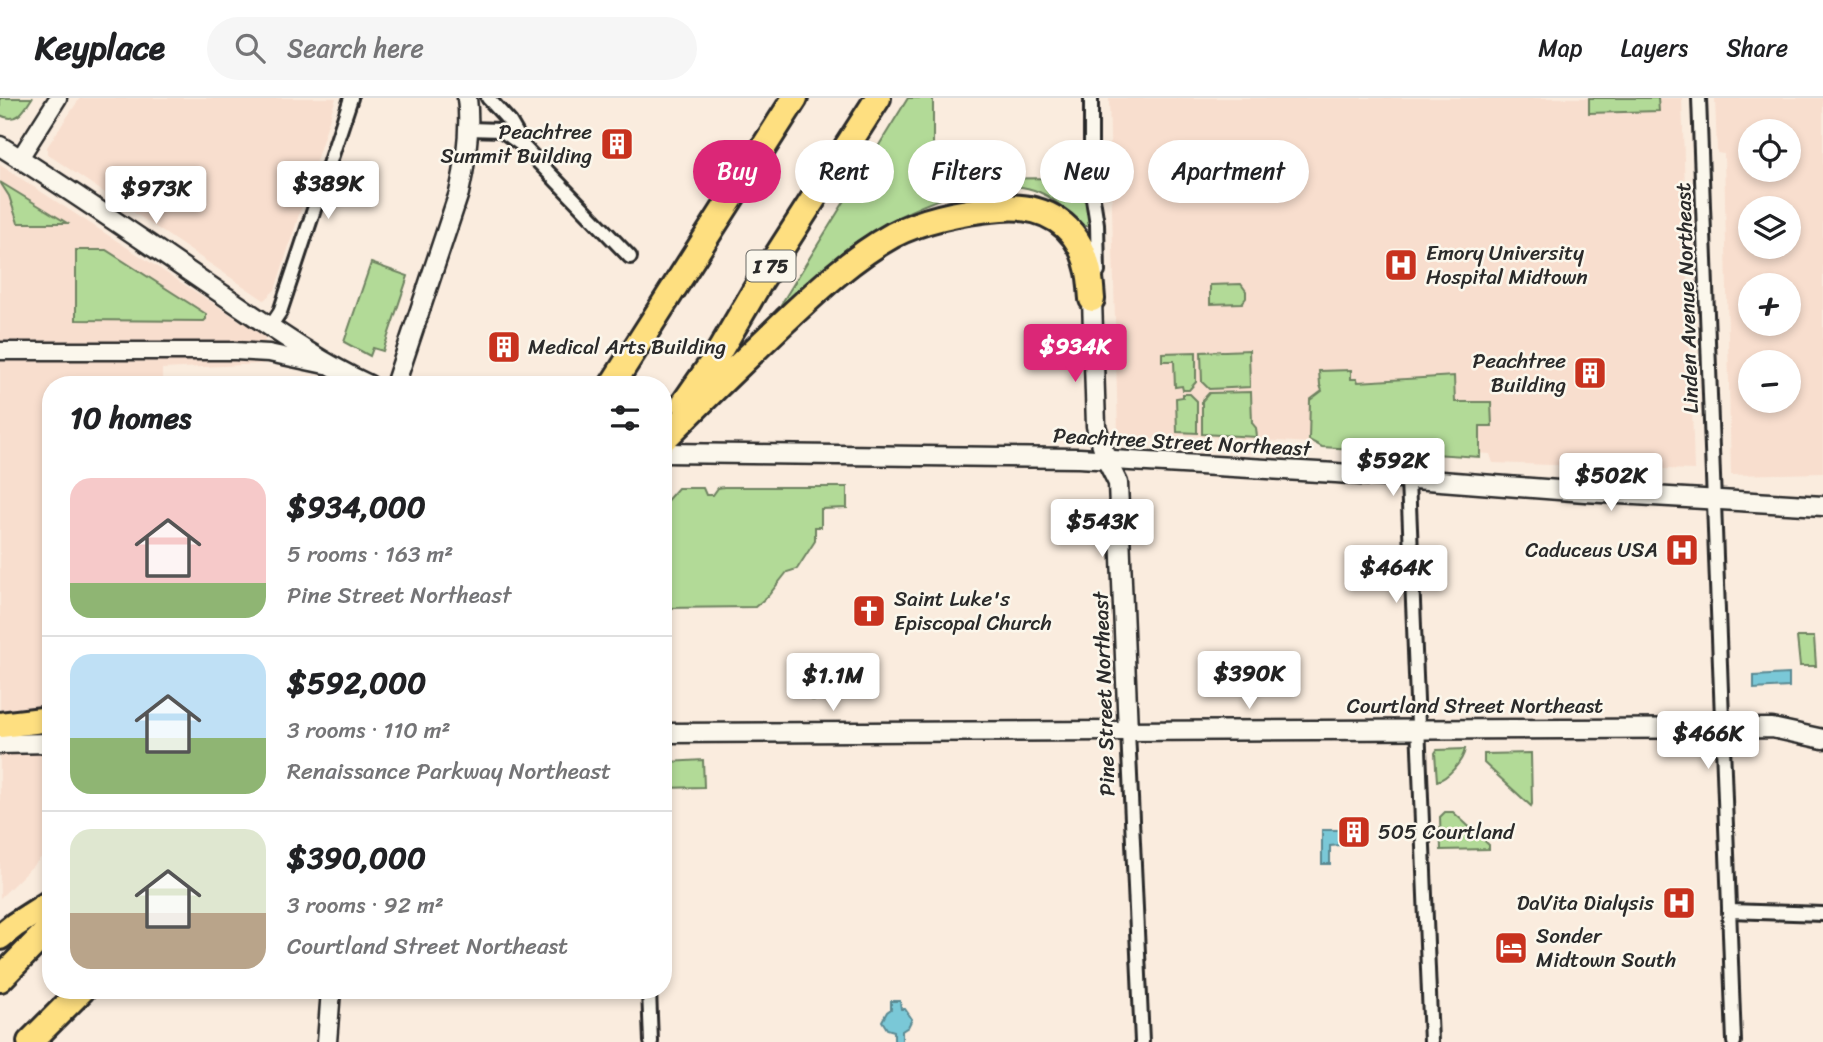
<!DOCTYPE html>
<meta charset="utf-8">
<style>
:root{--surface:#fff;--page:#f6f6f6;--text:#202124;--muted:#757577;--line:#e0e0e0;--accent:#db2777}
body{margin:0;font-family:Sriracha,sans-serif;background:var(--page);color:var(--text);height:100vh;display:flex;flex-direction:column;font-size:26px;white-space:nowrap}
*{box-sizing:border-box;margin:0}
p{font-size:23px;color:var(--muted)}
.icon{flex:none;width:38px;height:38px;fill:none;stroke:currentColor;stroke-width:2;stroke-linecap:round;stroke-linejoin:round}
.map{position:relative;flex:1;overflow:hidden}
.side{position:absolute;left:42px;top:278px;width:630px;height:623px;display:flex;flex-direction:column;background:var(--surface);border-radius:28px;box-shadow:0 4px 10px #0003}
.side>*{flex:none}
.guide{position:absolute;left:693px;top:42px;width:665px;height:63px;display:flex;gap:14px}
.tools{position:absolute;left:1738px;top:21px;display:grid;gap:14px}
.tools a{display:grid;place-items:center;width:63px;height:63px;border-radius:50%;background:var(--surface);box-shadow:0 4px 10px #0003;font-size:35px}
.price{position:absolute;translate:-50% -60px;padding:0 16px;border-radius:7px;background:#fff;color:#222;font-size:23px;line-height:46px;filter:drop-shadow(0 2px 4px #0008)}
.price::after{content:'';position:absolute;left:50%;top:42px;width:21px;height:16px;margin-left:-10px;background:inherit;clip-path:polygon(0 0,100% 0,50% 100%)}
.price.active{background:var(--accent);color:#fff}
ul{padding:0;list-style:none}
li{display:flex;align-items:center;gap:21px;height:175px;padding:0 28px}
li+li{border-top:2px solid var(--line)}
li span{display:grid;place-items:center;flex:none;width:196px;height:140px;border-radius:21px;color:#555}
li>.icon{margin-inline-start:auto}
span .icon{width:84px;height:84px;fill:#fffc;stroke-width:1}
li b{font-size:30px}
h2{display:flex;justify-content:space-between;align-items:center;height:84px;padding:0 28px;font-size:30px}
.chip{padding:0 24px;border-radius:32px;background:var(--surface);box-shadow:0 4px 10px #0003;font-size:24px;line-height:63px}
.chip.active{background:var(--accent);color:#fff}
header{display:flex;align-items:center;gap:42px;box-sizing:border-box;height:98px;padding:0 35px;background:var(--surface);border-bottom:2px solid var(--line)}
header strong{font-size:33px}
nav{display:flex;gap:38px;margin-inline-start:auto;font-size:24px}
.search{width:490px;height:63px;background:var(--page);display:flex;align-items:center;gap:18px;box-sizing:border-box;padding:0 24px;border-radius:38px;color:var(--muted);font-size:26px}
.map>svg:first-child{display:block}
</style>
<header>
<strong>Keyplace</strong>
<div class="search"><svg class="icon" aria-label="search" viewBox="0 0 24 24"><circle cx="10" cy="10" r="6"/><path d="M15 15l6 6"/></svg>Search here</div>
<nav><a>Map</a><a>Layers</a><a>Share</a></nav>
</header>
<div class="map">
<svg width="1823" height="944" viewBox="0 0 1823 944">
<rect width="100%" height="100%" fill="#faecde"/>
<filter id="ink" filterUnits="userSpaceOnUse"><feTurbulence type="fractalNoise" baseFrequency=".0143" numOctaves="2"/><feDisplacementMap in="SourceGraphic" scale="14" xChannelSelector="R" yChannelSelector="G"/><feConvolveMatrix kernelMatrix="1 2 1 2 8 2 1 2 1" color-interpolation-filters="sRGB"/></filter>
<g filter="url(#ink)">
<!-- built -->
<g fill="#f8dece" fill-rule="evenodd">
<path d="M80 0H336L275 192 264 202 47 56V49Z"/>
<path d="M1109 0H1682L1694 372 1493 365 1490 356 1179 337V342L1124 340 1118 334Z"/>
<path d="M1715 0H1823V375L1731 377 1724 56 1717 55ZM1788 33V72H1750V33ZM1788 110V149H1750V110ZM1750 187H1788V226H1750ZM1788 264V303H1750V264Z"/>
<path d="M0 67 265 239 263 266 162 271V287H51V750L0 800Z"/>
</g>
<!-- green -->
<g fill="#b2da97" stroke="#6e8261" stroke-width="2">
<path d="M0 0H32C24 13 17 26 0 17Z"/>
<path d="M908 0H933V81L1078 80 1087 85 1092 128H1080C1067 113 1053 98 1034 92 977 74 889 119 845 152 823 170 803 193 780 208Z"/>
<path d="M1589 0H1658L1659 13 1589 15Z"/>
<path d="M0 84 67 125H18L9 98Z"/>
<path d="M76 152H106L206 216V221L204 223 76 222Z"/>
<path d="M371 165 408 178 383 253 373 250 370 258 344 244Z"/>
<path d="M1241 186 1246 193V200L1242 205 1210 206V187Z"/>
<path d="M1249 252 1250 289 1209 291 1202 284 1201 254Z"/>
<path d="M1196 254V284L1189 292H1183L1182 288 1175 289 1174 263H1162V255Z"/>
<path d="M1351 272V281H1357L1358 284 1454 278 1455 304H1491L1492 328H1480V359L1322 349 1309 342 1310 302 1322 293 1320 287 1319 273Z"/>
<path d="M1251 294 1252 325 1256 330 1257 339 1202 336V303L1209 295Z"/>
<path d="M1183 296H1190L1197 303V335L1177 334 1176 300 1183 299Z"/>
<path d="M724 389H847V410L821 411V429H815V443L797 471 787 474 768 498 755 509 663 510V407L678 390H703L706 397H713L718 390Z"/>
<path d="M1797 539H1814L1816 568H1800Z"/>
<path d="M831 559 832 579H839L840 601 812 602 809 560Z"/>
<path d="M1465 651C1463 663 1448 680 1437 683L1435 655 1437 652Z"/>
<path d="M1531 655 1532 706 1531 708 1484 665V656Z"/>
<path d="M703 662 704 689 664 690 663 670 668 664Z"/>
<path d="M1445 714H1453L1489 747V751L1441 752 1440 719Z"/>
</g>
<!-- water -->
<g fill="#7ac8d7" stroke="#5a8992" stroke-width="2">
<path d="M1789 576V589L1754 591V578Z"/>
<path d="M1322 732H1339L1340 747 1330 748V766H1322Z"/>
<path d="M891 903H900L901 911H905L912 921 908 929 902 933V944H894V933L887 931 882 923 887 914 891 911Z"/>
</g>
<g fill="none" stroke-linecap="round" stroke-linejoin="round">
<defs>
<g id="minor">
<path d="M488 0 510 24 521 43"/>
<path d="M1091 0V88L1097 126 1098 174"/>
<path d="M1699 0 1734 944"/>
<path d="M469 31 501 32 522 47 630 159"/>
<path d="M270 229 280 214 351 0"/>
<path d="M1408 382 1431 944"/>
<path d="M1128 633 1142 944"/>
<path d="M1729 813 1823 816"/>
<path d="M649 892 651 944"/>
</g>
<g id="tertiary">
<path d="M20 60 58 0"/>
<path d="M0 253H235L269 255 325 267"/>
</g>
<g id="secondary">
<path d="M0 48C74 94 147 145 219 194 271 229 312 260 369 287"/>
<path d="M1092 201 1096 328 1107 363 1118 385 1128 633"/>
<path d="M395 287 459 95C466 64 471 32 467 0"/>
<path d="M663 355 1079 360 1336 375 1585 394 1823 408"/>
<path d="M663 635 1772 630 1823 641"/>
<path d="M0 646 51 645"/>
<path d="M327 944 331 892"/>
</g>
<g id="motorway">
<path d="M612 287 795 0"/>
<path d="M684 305 716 259 760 184 878 0"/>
<path d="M663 342C703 302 744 262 785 223 818 192 853 159 893 137 926 120 965 113 1001 110 1044 106 1078 126 1088 170 1091 180 1091 191 1092 201"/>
<path d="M0 627 51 621"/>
<path d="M0 839 15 827 51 804"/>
<path d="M0 881 51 829"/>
<path d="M30 944 82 892"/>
</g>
</defs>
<!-- minor casing -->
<use href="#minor" stroke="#2b2b2b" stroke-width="18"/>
<!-- tertiary casing -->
<use href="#tertiary" stroke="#2b2b2b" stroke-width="21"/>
<!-- secondary casing -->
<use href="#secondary" stroke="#2b2b2b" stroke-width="23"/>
<!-- motorway casing -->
<use href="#motorway" stroke="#2b2b2b" stroke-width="30"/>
<!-- minor -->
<use href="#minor" stroke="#fbf7ec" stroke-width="12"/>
<!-- tertiary -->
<use href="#tertiary" stroke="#fbf7ec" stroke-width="16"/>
<!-- secondary -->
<use href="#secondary" stroke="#fbf7ec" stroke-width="18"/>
<!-- motorway -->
<use href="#motorway" stroke="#fedf80" stroke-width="24"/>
</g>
</g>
<!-- icons -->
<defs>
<symbol id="building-square" viewBox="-11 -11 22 22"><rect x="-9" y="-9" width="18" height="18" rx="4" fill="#c8321e" stroke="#fbf7ec"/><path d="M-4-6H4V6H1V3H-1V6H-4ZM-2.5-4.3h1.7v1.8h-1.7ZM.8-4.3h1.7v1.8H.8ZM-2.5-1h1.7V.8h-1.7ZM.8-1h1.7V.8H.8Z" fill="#fff"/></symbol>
<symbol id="hospital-square" viewBox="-11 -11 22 22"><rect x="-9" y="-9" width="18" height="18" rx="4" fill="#c8321e" stroke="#fbf7ec"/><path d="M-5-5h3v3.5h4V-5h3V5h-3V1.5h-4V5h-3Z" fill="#fff"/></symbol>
<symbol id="church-square" viewBox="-11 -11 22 22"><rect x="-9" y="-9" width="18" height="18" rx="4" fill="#c8321e" stroke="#fbf7ec"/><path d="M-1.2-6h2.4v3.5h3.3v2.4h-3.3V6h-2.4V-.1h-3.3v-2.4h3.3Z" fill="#fff"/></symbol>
<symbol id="hotel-square" viewBox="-11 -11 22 22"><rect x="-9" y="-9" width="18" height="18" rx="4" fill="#c8321e" stroke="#fbf7ec"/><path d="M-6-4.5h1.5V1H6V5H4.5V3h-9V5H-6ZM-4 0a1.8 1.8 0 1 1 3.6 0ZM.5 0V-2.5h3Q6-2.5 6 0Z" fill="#fff"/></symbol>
</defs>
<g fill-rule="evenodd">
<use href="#building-square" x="598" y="27" width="38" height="38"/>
<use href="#hospital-square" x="1382" y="148" width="38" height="38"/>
<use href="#building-square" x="485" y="230" width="38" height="38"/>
<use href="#building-square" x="1571" y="256" width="38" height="38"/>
<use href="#hospital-square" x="1663" y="433" width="38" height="38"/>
<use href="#church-square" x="850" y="494" width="38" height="38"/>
<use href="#building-square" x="1335" y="715" width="38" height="38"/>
<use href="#hospital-square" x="1660" y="786" width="38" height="38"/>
<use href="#hotel-square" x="1492" y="831" width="38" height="38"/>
</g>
<g text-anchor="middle" stroke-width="5" stroke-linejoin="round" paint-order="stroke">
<!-- shield labels -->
<rect fill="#fbf7ec" stroke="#696865" stroke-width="2" x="746.5" y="152.5" width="49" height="31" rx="5"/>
<g font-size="19" font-weight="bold" fill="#2b2b2b">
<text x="771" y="175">I 75</text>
</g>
<!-- poi labels -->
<g font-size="21" fill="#2b2b2b" stroke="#fbf7ec" text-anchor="start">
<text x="592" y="41" text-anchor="end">Peachtree<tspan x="592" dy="24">Summit Building</tspan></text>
<text x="1426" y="162">Emory University<tspan x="1426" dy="24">Hospital Midtown</tspan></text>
<text x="528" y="256">Medical Arts Building</text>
<text x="1566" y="270" text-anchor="end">Peachtree<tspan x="1566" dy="24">Building</tspan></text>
<text x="1658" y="459" text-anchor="end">Caduceus USA</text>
<text x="894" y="508">Saint Luke's<tspan x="894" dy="24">Episcopal Church</tspan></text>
<text x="1378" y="741">505 Courtland</text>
<text x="1654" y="812" text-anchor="end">DaVita Dialysis</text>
<text x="1536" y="845">Sonder<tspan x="1536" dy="24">Midtown South</tspan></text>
</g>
<!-- street labels -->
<g font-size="21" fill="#2b2b2b" stroke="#fbf7ec">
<text transform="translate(1687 200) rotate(-92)" y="7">Linden Avenue Northeast</text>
<text transform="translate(1182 344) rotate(3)" y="7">Peachtree Street Northeast</text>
<text transform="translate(1104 596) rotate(-92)" y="7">Pine Street Northeast</text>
<text x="1475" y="615">Courtland Street Northeast</text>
</g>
</g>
</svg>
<div class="tools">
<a><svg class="icon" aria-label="locate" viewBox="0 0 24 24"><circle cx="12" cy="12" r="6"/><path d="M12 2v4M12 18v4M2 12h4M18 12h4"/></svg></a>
<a><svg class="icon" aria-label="layers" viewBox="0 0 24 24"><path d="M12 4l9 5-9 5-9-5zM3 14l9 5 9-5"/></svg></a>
<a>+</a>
<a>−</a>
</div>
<b class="price" style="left:328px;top:123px">$389K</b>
<b class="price" style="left:156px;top:128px">$973K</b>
<b class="price active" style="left:1075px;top:286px">$934K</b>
<b class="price" style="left:1393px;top:400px">$592K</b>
<b class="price" style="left:1611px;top:415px">$502K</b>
<b class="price" style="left:1102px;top:461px">$543K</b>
<b class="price" style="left:1396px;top:507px">$464K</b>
<b class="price" style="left:1249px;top:613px">$390K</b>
<b class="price" style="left:833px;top:615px">$1.1M</b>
<b class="price" style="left:1708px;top:673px">$466K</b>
<div class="guide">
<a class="chip active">Buy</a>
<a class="chip">Rent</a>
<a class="chip">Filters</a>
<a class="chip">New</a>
<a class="chip">Apartment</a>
</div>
<section class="side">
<h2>10 homes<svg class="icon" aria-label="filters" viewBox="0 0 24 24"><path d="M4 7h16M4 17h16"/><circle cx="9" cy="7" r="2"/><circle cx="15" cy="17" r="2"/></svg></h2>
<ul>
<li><span style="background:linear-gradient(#f6c9c9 75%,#8fb573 0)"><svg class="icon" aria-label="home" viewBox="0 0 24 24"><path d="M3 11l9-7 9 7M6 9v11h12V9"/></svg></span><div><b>$934,000</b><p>5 rooms · 163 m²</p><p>Pine Street Northeast</p></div></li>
<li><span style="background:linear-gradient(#bfe0f5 60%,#8fb573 0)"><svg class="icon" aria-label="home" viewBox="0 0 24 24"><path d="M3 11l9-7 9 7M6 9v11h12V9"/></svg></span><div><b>$592,000</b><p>3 rooms · 110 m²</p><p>Renaissance Parkway Northeast</p></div></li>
<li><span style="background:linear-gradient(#dfe7d0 60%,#b9a48a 0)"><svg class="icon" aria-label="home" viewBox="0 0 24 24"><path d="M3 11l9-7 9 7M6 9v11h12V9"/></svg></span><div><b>$390,000</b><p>3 rooms · 92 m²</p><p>Courtland Street Northeast</p></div></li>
</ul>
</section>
</div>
